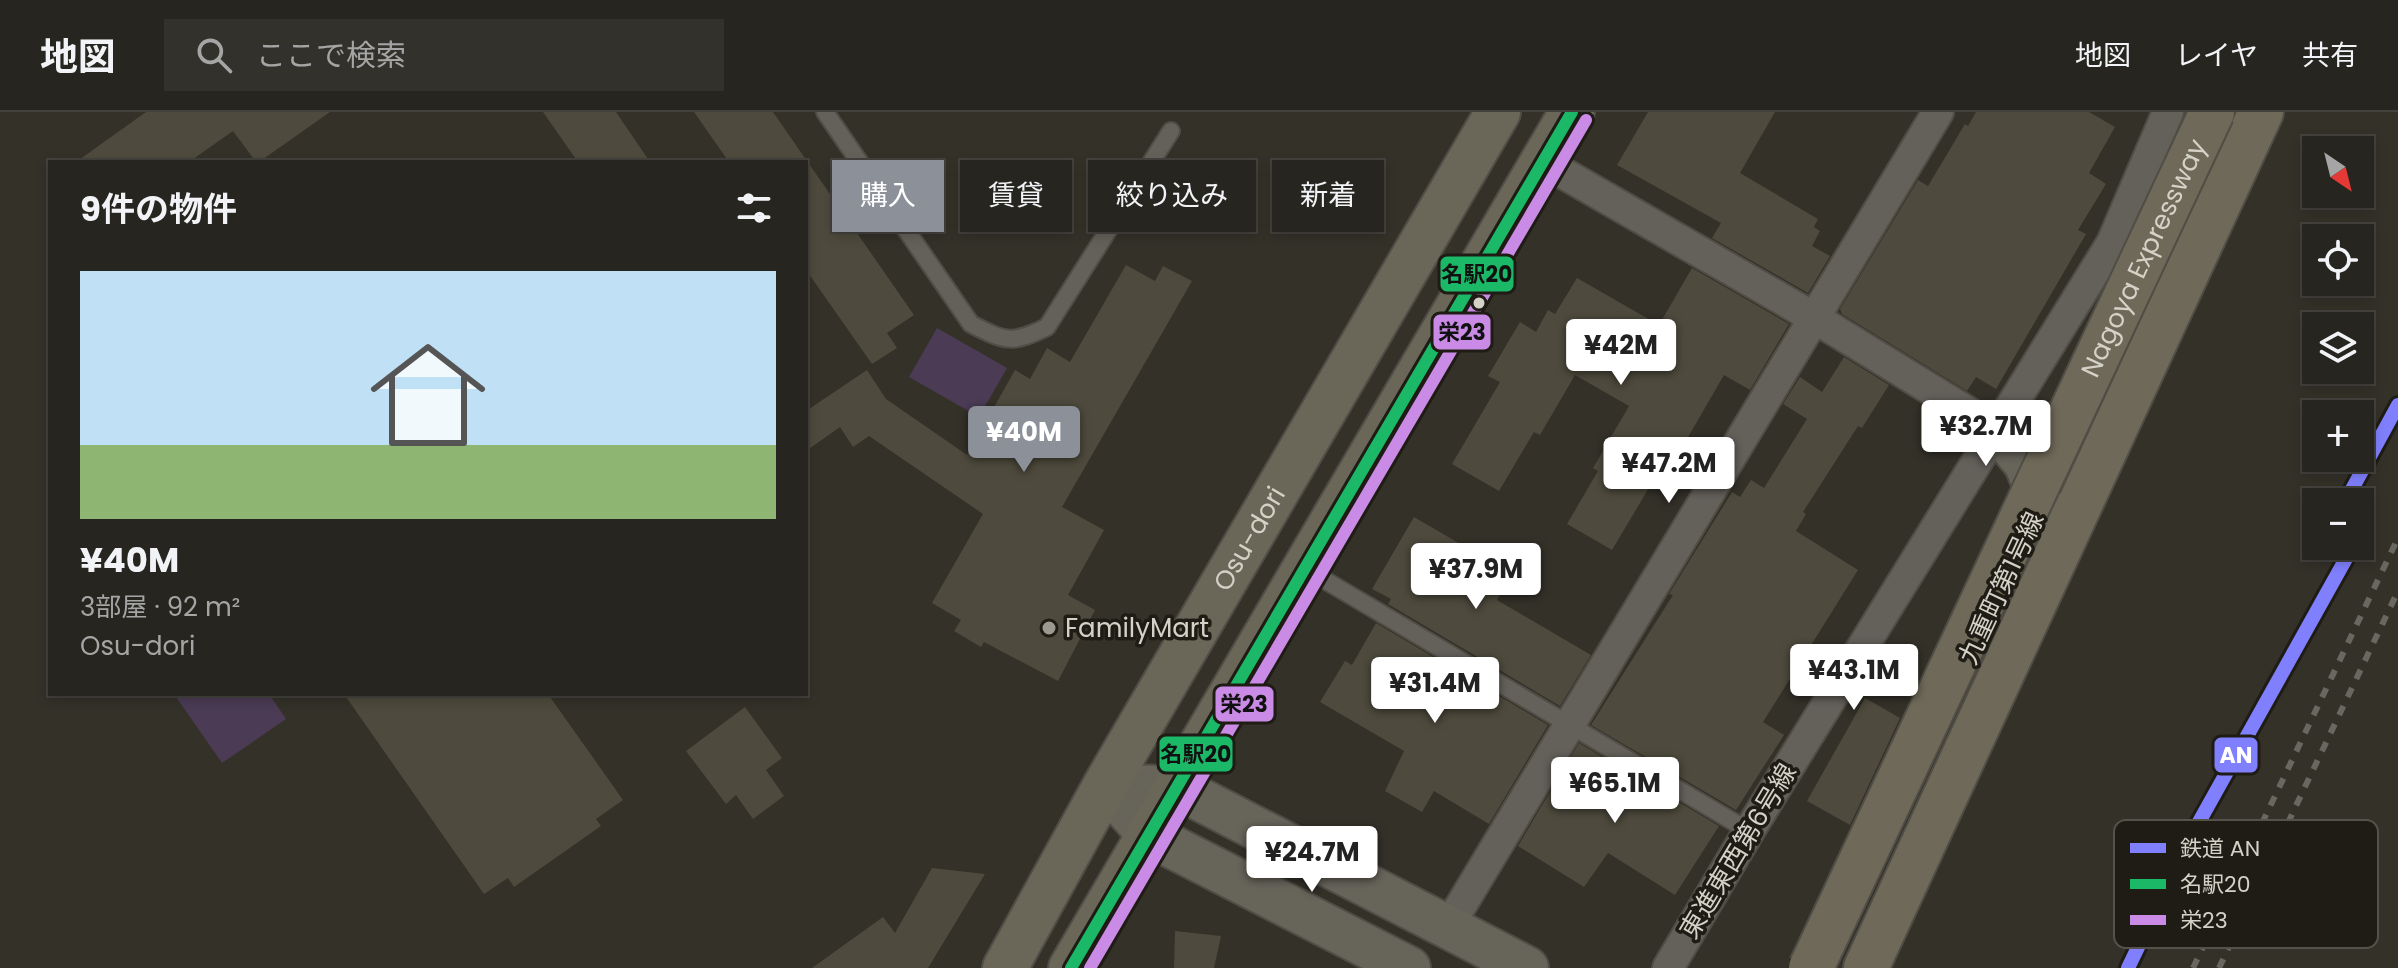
<!DOCTYPE html>
<html lang="ja">
<meta charset="utf-8">
<style>
:root{--surface:#27251f;--page:#33312c;--text:#f1f3f6;--muted:#a4a5a4;--line:#43423d;--accent:#8c9099}
body{margin:0;font-family:Poppins,"Noto Sans JP",sans-serif;background:var(--page);color:var(--text);height:100vh;display:flex;flex-direction:column;font-size:30px;white-space:nowrap}
*{box-sizing:border-box;margin:0}
p{font-size:26px;color:var(--muted)}
.icon{flex:none;width:44px;height:44px;fill:none;stroke:currentColor;stroke-width:2;stroke-linecap:round;stroke-linejoin:round}
.map{position:relative;flex:1;overflow:hidden}
.side{position:absolute;left:48px;top:48px;width:760px;height:536px;display:flex;flex-direction:column;background:var(--surface);border-radius:0px;box-shadow:0 4px 12px #0003,0 0 0 2px var(--line)}
.side>*{flex:none}
.hud{position:absolute;left:832px;top:48px;width:760px;height:72px;display:flex;gap:16px}
.needle{width:52px;rotate:145deg}
.fabs{position:absolute;left:2302px;top:24px;display:grid;gap:16px}
.fabs a{display:grid;place-items:center;width:72px;height:72px;border-radius:0px;background:var(--surface);box-shadow:0 4px 12px #0003,0 0 0 2px var(--line);font-size:40px}
.price{position:absolute;translate:-50% -68px;padding:0 18px;border-radius:8px;background:#fff;color:#222;font-size:26px;line-height:52px;filter:drop-shadow(0 2px 4px #0008)}
.price::after{content:'';position:absolute;left:50%;top:48px;width:24px;height:18px;margin-left:-12px;background:inherit;clip-path:polygon(0 0,100% 0,50% 100%)}
.price.on{background:var(--accent);color:#fff}
ul{padding:0;list-style:none}
li{display:grid;align-content:center;gap:16px;height:424px;padding:0 32px}
li span{display:grid;place-items:center;height:248px;border-radius:0px;color:#555}
li>.icon{margin-inline-start:auto}
span .icon{width:144px;height:144px;fill:#fffc;stroke-width:1}
li b{font-size:34px}
h2{display:flex;justify-content:space-between;align-items:center;height:96px;padding:0 32px;font-size:34px}
.tag{padding:0 28px;border-radius:0px;background:var(--surface);box-shadow:0 4px 12px #0003,0 0 0 2px var(--line);font-size:28px;line-height:72px}
.tag.on{background:var(--accent);color:#fff}
header{display:flex;align-items:center;gap:48px;box-sizing:border-box;height:112px;padding:0 40px;background:var(--surface);border-bottom:2px solid var(--line)}
header strong{font-size:38px}
nav{display:flex;gap:44px;margin-inline-start:auto;font-size:28px}
.search{width:560px;height:72px;background:var(--page);display:flex;align-items:center;gap:20px;box-sizing:border-box;padding:0 28px;border-radius:0px;color:var(--muted);font-size:30px}
.map>svg:first-child{display:block}
</style>
<header>
<strong>地図</strong>
<div class="search"><svg class="icon" aria-label="search" viewBox="0 0 24 24"><circle cx="10" cy="10" r="6"/><path d="M15 15l6 6"/></svg>ここで検索</div>
<nav><a>地図</a><a>レイヤ</a><a>共有</a></nav>
</header>
<div class="map">
<svg width="2398" height="856" viewBox="0 0 2398 856">
<rect width="100%" height="100%" fill="#343129"/>
<!-- green -->
<g fill="#4b3b55">
<path d="M937 216 1007 256 979 305 909 265Z"/>
<path d="M174 582H269L286 607 222 651Z"/>
</g>
<!-- building -->
<g fill="#4e4a3d">
<path d="M146 0H330L259 50H256L233 19 189 50H76Z"/>
<path d="M543 0H616L650 50H578Z"/>
<path d="M694 0H773L914 203 887 221 897 236 872 252 806 158V50H729Z"/>
<path d="M1648 0H1775L1740 61 1818 107 1814 115 1820 119 1812 134 1830 144 1808 181 1712 126 1721 111 1617 53Z"/>
<path d="M1976 0H2089L2115 15 2089 61 2106 72 2078 118 2086 122 1996 277 1976 265 1967 279 1842 202 1840 197 1918 68 1928 74 1965 12 1968 14Z"/>
<path d="M1126 153 1155 169 1163 154 1192 169 1062 395 1104 418 1068 483 1095 498 1058 569 984 530 981 535 954 519 961 508 932 491 983 402 869 324 853 335 840 315 806 339V299L867 258 886 287 967 343 1015 258 1030 267 1047 236 1070 250Z"/>
<path d="M1692 156 1789 212 1750 278 1724 263 1669 358 1662 354 1612 438 1567 412 1598 359 1593 356 1629 294 1575 263 1540 323 1534 320 1499 379 1452 352 1500 270 1488 264 1520 210 1536 220 1548 198 1555 202 1577 166 1659 213Z"/>
<path d="M1844 245 1889 273 1862 316 1858 314 1803 400 1806 402 1796 419 1858 458 1763 610 1784 623 1736 698 1591 613 1673 483 1669 482 1732 380 1740 385 1751 368 1764 376 1807 307 1783 292 1800 265 1822 280Z"/>
<path d="M1414 405 1512 462 1497 488 1591 543 1560 594 1388 492 1391 487 1372 477Z"/>
<path d="M1376 511 1548 613 1489 712 1434 679 1422 700 1385 679 1404 639 1320 590 1345 549 1352 553Z"/>
<path d="M344 582H548L623 688 596 707 601 714 514 775 508 766 484 782Z"/>
<path d="M1865 586 1900 606 1850 713 1807 689Z"/>
<path d="M745 595 782 646 766 658 784 684 753 707 736 683 726 692 686 639Z"/>
<path d="M1579 631 1719 714 1675 783 1608 741 1584 775 1518 734Z"/>
<path d="M932 756 985 762 928 856H812L883 805 895 821Z"/>
<path d="M1175 819 1221 824 1214 856H1174Z"/>
</g>
<g fill="none" stroke-linecap="round" stroke-linejoin="round">
<defs>
<g id="lane">
<path d="M825 0 971 212C1006 230 1012 232 1047 215L1171 19"/>
<path d="M1306 457 1749 719"/>
</g>
<g id="street">
<path d="M1542 49 1813 205 1997 318"/>
<path d="M1448 815 1938 0"/>
<path d="M1668 856 1749 719 2112 131 2168 0"/>
</g>
<g id="secondary">
<path d="M1997 318 2025 351 2042 392 2037 403"/>
<path d="M1105 674 1176 675 1527 856"/>
<path d="M1105 674 1149 723 1409 856"/>
</g>
<g id="primary">
<path id="s1" d="M1005 856 1105 674 1498 0"/>
<path d="M1071 856 1572 0"/>
</g>
<path id="highway" d="M1866 856 2261 0"/>
</defs>
<!-- lane casing -->
<use href="#lane" stroke="#504d46" stroke-width="20"/>
<!-- street casing -->
<use href="#street" stroke="#504d46" stroke-width="34"/>
<!-- secondary casing -->
<use href="#secondary" stroke="#504d46" stroke-width="46"/>
<!-- primary casing -->
<use href="#primary" stroke="#504d46" stroke-width="48"/>
<!-- highway casing -->
<use href="#highway" stroke="#504d46" stroke-width="48"/>
<!-- lane -->
<use href="#lane" stroke="#64615b" stroke-width="16"/>
<!-- street -->
<use href="#street" stroke="#64615b" stroke-width="30"/>
<!-- secondary -->
<use href="#secondary" stroke="#67645a" stroke-width="42"/>
<!-- primary -->
<use href="#primary" stroke="#6a6759" stroke-width="44"/>
<!-- highway -->
<use href="#highway" stroke="#6e6958" stroke-width="44"/>
<!-- rail -->
<g stroke="#686760" stroke-width="6" stroke-dasharray="10 10" stroke-linecap="butt">
<path d="M2193 856 2398 426"/>
<path d="M2219 856 2398 479"/>
</g>
<defs>
<g id="highway-bridge">
<path id="s2" d="M1811 856 2212 0"/>
</g>
</defs>
<!-- highway-bridge casing -->
<use href="#highway-bridge" stroke="#504d46" stroke-width="48" stroke-linecap="butt"/>
<!-- highway-bridge -->
<use href="#highway-bridge" stroke="#6e6958" stroke-width="44"/>
<defs>
<path id="bus-1" d="M1071 856 1572 0"/>
<path id="bus-2" d="M1090 856 1586 8"/>
</defs>
<!-- bus-1 casing -->
<use href="#bus-1" stroke="#1e1c14" stroke-width="18"/>
<!-- bus-2 casing -->
<use href="#bus-2" stroke="#1e1c14" stroke-width="18"/>
<!-- bus-1 -->
<use href="#bus-1" stroke="#1ab867" stroke-width="12"/>
<!-- bus-2 -->
<use href="#bus-2" stroke="#ca8be6" stroke-width="12"/>
<defs>
<g id="rail-1">
<path d="M2345 390 2398 293"/>
<path d="M2128 856 2194 719 2353 434"/>
</g>
</defs>
<!-- rail-1 casing -->
<use href="#rail-1" stroke="#1e1c14" stroke-width="20"/>
<!-- rail-1 -->
<use href="#rail-1" stroke="#8080ff" stroke-width="14"/>
</g>
<!-- markers -->
<circle fill="#d4d1c7" stroke="#1e1c14" stroke-width="3" cx="1479" cy="191" r="7"/>
<circle fill="#9c9990" stroke="#1e1c14" stroke-width="3" cx="1049" cy="516" r="8"/>
<g text-anchor="middle" stroke-width="7" stroke-linejoin="round" paint-order="stroke">
<!-- street labels -->
<g font-size="26" fill="#d4d1c7" stroke="#1e1c14">
<text dy="9" stroke="none"><textPath href="#s2" startOffset="784">Nagoya Expressway</textPath></text>
<text dy="9" stroke="none"><textPath href="#s1" startOffset="494">Osu-dori</textPath></text>
<text transform="translate(2001 476) rotate(-65)" y="9">九重町第1号線</text>
<text transform="translate(1738 739) rotate(-59)" y="9">東進東西第6号線</text>
</g>
<!-- poi labels -->
<g font-size="26" fill="#d4d1c7" stroke="#1e1c14" text-anchor="start">
<text x="1065" y="525">FamilyMart</text>
</g>
</g>
<!-- legend -->
<rect x="2114" y="708" width="264" height="128" rx="12" fill="#1e1c14" stroke="#55524a" stroke-width="2"/>
<rect x="2130" y="731" width="36" height="10" fill="#8080ff"/>
<rect x="2130" y="767" width="36" height="10" fill="#1ab867"/>
<rect x="2130" y="803" width="36" height="10" fill="#ca8be6"/>
<g font-size="22" fill="#d4d1c7">
<text x="2180" y="744">鉄道 AN</text>
<text x="2180" y="780">名駅20</text>
<text x="2180" y="816">栄23</text>
</g>
<g stroke="#1e1c14" stroke-width="3">
<rect x="1439" y="143" width="76" height="38" rx="8" fill="#1ab867"/>
<rect x="1432" y="201" width="60" height="38" rx="8" fill="#ca8be6"/>
<rect x="1214" y="573" width="61" height="38" rx="8" fill="#ca8be6"/>
<rect x="1158" y="623" width="76" height="38" rx="8" fill="#1ab867"/>
<rect x="2213" y="624" width="46" height="38" rx="8" fill="#8080ff"/>
</g>
<g font-size="22" text-anchor="middle" font-weight="bold" fill="#fff">
<text x="2236" y="651">AN</text>
</g>
<g font-size="22" text-anchor="middle" font-weight="bold" fill="#111">
<text x="1477" y="170">名駅20</text>
<text x="1462" y="228">栄23</text>
<text x="1244" y="600">栄23</text>
<text x="1196" y="650">名駅20</text>
</g>
</svg>
<div class="fabs">
<a><svg class="needle" viewBox="-14 -14 28 28"><path d="M0-13l5 13h-10z" fill="#e53935"/><path d="M0 13l5-13h-10z" fill="#a4a5a4"/></svg></a>
<a><svg class="icon" aria-label="locate" viewBox="0 0 24 24"><circle cx="12" cy="12" r="6"/><path d="M12 2v4M12 18v4M2 12h4M18 12h4"/></svg></a>
<a><svg class="icon" aria-label="layers" viewBox="0 0 24 24"><path d="M12 4l9 5-9 5-9-5zM3 14l9 5 9-5"/></svg></a>
<a>+</a>
<a>−</a>
</div>
<b class="price" style="left:1621px;top:275px">¥42M</b>
<b class="price" style="left:1986px;top:356px">¥32.7M</b>
<b class="price on" style="left:1024px;top:362px">¥40M</b>
<b class="price" style="left:1669px;top:393px">¥47.2M</b>
<b class="price" style="left:1476px;top:499px">¥37.9M</b>
<b class="price" style="left:1854px;top:600px">¥43.1M</b>
<b class="price" style="left:1435px;top:613px">¥31.4M</b>
<b class="price" style="left:1615px;top:713px">¥65.1M</b>
<b class="price" style="left:1312px;top:782px">¥24.7M</b>
<div class="hud">
<a class="tag on">購入</a>
<a class="tag">賃貸</a>
<a class="tag">絞り込み</a>
<a class="tag">新着</a>
</div>
<section class="side">
<h2>9件の物件<svg class="icon" aria-label="filters" viewBox="0 0 24 24"><path d="M4 7h16M4 17h16"/><circle cx="9" cy="7" r="2"/><circle cx="15" cy="17" r="2"/></svg></h2>
<ul>
<li><span style="background:linear-gradient(#bfe0f5 70%,#8fb573 0)"><svg class="icon" aria-label="home" viewBox="0 0 24 24"><path d="M3 11l9-7 9 7M6 9v11h12V9"/></svg></span><div><b>¥40M</b><p>3部屋 · 92 m²</p><p>Osu-dori</p></div></li>
</ul>
</section>
</div>
